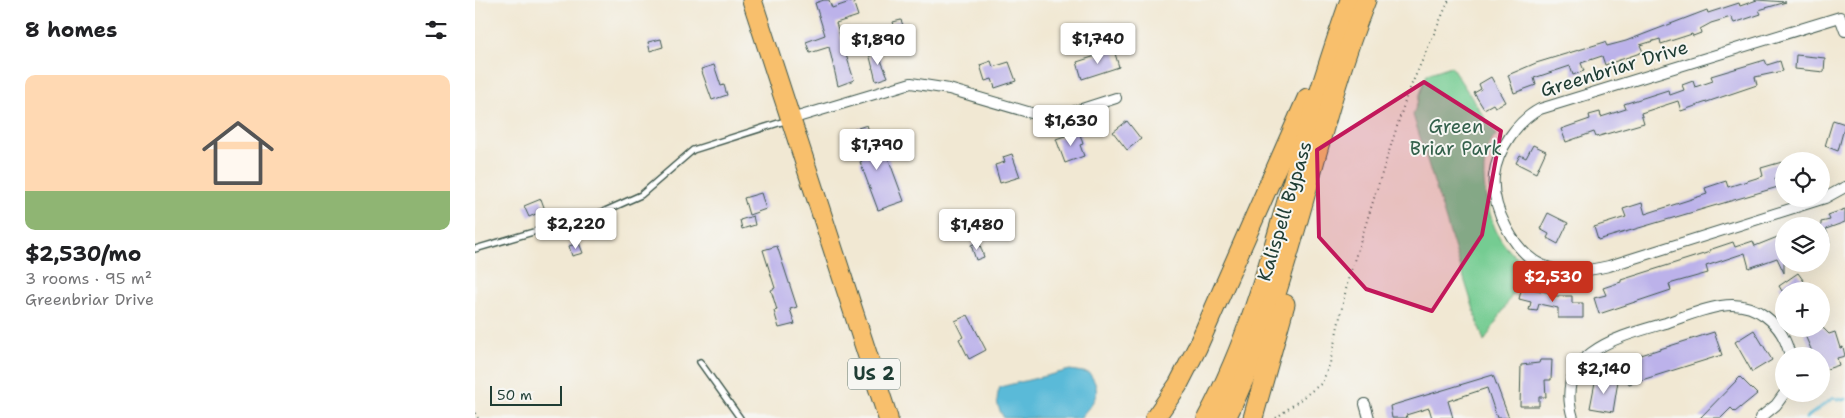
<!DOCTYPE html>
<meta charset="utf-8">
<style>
:root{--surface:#fff;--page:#f6f6f6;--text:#202124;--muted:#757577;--line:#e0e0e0;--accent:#c8321e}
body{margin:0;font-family:"Shantell Sans",sans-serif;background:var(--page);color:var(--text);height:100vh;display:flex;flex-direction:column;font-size:19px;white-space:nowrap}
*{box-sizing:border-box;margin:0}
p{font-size:16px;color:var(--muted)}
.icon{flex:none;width:28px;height:28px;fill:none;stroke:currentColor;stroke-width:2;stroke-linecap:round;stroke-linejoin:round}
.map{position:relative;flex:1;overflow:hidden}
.panel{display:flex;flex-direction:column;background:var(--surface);width:475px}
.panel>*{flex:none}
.controls{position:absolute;left:1300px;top:152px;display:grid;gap:10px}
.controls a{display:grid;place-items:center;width:55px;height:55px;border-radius:50%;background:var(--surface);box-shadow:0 5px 20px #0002;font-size:25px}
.scale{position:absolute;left:15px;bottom:12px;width:72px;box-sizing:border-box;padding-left:5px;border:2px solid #1f3d34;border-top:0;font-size:14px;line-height:18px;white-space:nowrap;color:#1f3d34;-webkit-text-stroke:4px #f6f6f2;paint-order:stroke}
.price{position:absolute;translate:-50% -42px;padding:0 11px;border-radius:5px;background:#fff;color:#222;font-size:16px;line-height:32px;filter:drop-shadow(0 1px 2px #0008)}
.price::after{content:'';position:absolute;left:50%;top:30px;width:15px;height:11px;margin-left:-8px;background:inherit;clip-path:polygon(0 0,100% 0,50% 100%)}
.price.active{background:var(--accent);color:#fff}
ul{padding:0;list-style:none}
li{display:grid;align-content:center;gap:10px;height:265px;padding:0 25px}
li+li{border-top:1px solid var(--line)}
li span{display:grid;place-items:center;height:155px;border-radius:10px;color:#555}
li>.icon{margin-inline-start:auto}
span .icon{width:90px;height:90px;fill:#fffc;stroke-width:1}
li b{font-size:21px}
h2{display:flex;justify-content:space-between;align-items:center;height:60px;padding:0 25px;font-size:21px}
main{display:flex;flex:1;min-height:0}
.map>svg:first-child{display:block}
</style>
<main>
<section class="panel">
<h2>8 homes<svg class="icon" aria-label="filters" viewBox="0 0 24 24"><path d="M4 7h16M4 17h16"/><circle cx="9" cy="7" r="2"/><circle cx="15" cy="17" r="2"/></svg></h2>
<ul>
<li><span style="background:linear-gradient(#ffd9b3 75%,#8fb573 0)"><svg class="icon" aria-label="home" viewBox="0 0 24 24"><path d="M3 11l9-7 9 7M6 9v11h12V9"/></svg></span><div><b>$2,530/mo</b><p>3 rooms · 95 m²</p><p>Greenbriar Drive</p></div></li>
</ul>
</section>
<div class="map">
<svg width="1370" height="418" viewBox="0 0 1370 418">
<rect width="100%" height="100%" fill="#f6f6f2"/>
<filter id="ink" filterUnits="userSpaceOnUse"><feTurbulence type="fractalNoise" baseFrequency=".02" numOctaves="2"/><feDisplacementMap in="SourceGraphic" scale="10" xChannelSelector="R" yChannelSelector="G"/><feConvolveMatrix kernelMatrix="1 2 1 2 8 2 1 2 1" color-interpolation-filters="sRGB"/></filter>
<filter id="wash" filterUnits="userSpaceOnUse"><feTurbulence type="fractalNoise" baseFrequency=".0096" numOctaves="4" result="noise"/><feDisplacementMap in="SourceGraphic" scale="20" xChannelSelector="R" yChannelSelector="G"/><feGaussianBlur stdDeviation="1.12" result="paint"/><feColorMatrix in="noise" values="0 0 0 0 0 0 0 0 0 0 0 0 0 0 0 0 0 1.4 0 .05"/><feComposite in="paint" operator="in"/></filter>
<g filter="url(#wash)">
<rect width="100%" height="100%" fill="#f1e8d3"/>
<!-- green -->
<path fill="#74cc92" stroke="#4a8463" d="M976 66 1021 135C1000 159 1010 206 1022 233 1029 247 1041 258 1054 267L1009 342 938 115 952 74Z"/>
<!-- water -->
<path fill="#5abad8" stroke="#3c7c86" d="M595 370 614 373C629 393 619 401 605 418H529C522 407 520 399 525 387Z"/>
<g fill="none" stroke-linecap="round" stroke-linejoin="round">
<!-- stream -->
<path stroke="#5abad8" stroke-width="3" d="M1331 418 1358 398 1368 400 1370 399"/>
</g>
<g id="blocks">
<!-- building -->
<g fill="#bcb2ea">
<path d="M349 0H354L357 8 378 1 383 16 361 23 379 80 363 86 354 47 335 53 331 42 350 35 340 3Z"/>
<path d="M1282 0 1311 2 1284 10 1286 14 1259 23 1256 17 1236 23 1225 29 1226 33 1218 36 1217 34 1186 44 1185 39 1165 45 1168 52 1130 65 1127 56 1106 63 1109 71 1098 75 1095 66 1059 78 1061 85 1039 93 1033 75 1061 63 1130 42 1132 46 1151 41 1232 10 1233 13 1264 3 1265 6Z"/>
<path d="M426 20 429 28 434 27 437 34 423 38 418 22Z"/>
<path d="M186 39 188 47 175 51 173 42Z"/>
<path d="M639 50 644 67 607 79 602 62Z"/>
<path d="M402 51 413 77 401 81 394 53Z"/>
<path d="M1321 55 1350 58 1349 72 1320 69Z"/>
<path d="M1290 60 1292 65 1305 61 1308 71 1280 77 1282 85 1226 104 1206 111 1203 101 1166 113 1169 123 1121 137 1119 132 1091 142 1086 129 1115 119 1114 115 1125 112 1126 117 1151 109 1149 104 1193 90 1195 95 1209 90 1207 85 1218 81 1220 87 1238 81 1236 76Z"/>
<path d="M516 61 518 67 534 62 541 81 520 88 517 79 510 81 505 65Z"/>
<path d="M239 65 246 86 249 85 252 95 237 100 226 69Z"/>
<path d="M1016 77 1030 102 1020 107 1018 104 1009 109 999 93 1006 89 1004 84Z"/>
<path d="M1358 120 1370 124 1363 151 1350 146Z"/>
<path d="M652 121 666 139 652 150 638 132Z"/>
<path d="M392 125 402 155 411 152 429 201 403 210 385 162 387 161 377 130Z"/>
<path d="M604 131 608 144 605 145 609 156 590 163 581 139Z"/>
<path d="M1058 145 1071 151 1061 173 1041 163 1045 155 1051 158Z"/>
<path d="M537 154 545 177 525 183 520 165 530 162 528 157Z"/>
<path d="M1307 162 1309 176 1300 178 1303 187 1123 240 1119 227 1151 217 1148 209 1167 203 1170 214 1232 194 1230 188 1251 181 1253 187 1288 176 1286 168Z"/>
<path d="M286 193 291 209 274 215 269 198Z"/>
<path d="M66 199 70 210 54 217 49 206Z"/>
<path d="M1370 209V222L1351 229 1355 243 1346 245V222L1355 220 1353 215Z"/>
<path d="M1073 213 1093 223 1083 244 1072 238 1074 234 1065 229Z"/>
<path d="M278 216 280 225 267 229 265 220Z"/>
<path d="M1305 236 1309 246V273L1302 258 1274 268 1270 253 1231 266 1233 273 1194 284 1196 290 1124 314 1119 298 1131 295 1128 288 1146 282V280L1235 252 1234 250 1258 242 1260 247 1278 241 1280 246Z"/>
<path d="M504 242 509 257 501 260 496 245Z"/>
<path d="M104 243 108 253 97 256 94 246Z"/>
<path d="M302 246 322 307 315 309 320 324 304 328 299 311 302 310 296 290 300 288 288 250Z"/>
<path d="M1323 273 1336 291H1307L1304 286Z"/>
<path d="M1047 287 1076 293V296H1097V303H1108V318H1083V308L1064 304 1062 311 1054 310 1056 302 1044 299Z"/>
<path d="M493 315 511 350 494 359 484 339 488 337 480 321Z"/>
<path d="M1347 327 1354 334 1360 332 1365 348 1368 347 1370 356 1362 358 1364 365 1346 371V356H1339L1329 333Z"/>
<path d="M1279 330 1297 360 1277 372 1260 342Z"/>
<path d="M1239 332 1247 355 1154 384 1147 361Z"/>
<path d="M1065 360H1077L1076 380H1070L1071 397H1064V406H1045L1046 365 1064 363Z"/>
<path d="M1018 375 1034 418H1022L1012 388 973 401 978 418H957L954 408 931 415 932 418H917L915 406Z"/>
<path d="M1121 377 1143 381 1138 412 1115 408Z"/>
<path d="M1265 377 1282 394 1260 412 1256 408 1246 418H1225Z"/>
</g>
</g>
</g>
<g filter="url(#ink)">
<use href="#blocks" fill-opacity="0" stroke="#3e574c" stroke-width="1"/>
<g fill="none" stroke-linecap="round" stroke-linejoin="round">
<defs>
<g id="lane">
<path d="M0 249 130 211 166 195 218 150 313 120"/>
<path d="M225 362 265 418"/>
</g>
<g id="street">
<path d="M1370 31 1365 17 1065 109C1042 121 1022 150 1019 176 1016 207 1039 253 1067 265 1089 275 1112 271 1134 266L1350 198 1370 187"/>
<path d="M316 119 436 83 474 89 563 115 585 116 641 98"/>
<path d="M890 404 894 418"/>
<path d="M1098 418C1078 352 1143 337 1191 323 1208 317 1227 309 1246 306 1280 300 1308 323 1315 356"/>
<path d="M1285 418 1301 405 1309 394"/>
</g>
<g id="highway">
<path d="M277 0 413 418"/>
<path d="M680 418 703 385 722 348 832 98"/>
<path d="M732 418C774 340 796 257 820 173 837 115 855 57 875 0"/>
<path d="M751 418C818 286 837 136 891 0"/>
<path d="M778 418 810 304"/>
</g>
</defs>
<!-- lane casing -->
<use href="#lane" stroke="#3e574c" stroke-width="8"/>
<!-- street casing -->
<use href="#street" stroke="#3e574c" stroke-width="12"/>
<!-- highway casing -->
<use href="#highway" stroke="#3e574c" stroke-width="21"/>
<!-- path -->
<g stroke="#3e574c" stroke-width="2" stroke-dasharray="1 4" stroke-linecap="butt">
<path d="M0 413 3 418"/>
<path d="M801 418 847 383 855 363 873 280 932 95 974 0"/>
</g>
<!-- lane -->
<use href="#lane" stroke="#fff" stroke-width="5"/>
<!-- street -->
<use href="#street" stroke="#fff" stroke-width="10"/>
<!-- highway -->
<use href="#highway" stroke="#f8bf6c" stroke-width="19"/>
</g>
</g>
<!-- marked area -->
<path fill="#c2185b" fill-opacity="0.2" stroke="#c2185b" stroke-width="4" stroke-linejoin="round" d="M949 82 1026 131 1007 235 957 311 891 289 844 237 842 150Z"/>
<g text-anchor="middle" stroke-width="4" stroke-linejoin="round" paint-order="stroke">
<!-- shield labels -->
<rect fill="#f6f6f2" stroke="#60746d" stroke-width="1" x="373" y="358.5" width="52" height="31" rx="4"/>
<g font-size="18" font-weight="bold" fill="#1f3d34">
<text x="399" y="380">US 2</text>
</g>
<!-- street labels -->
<g font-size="19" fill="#1f3d34" stroke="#f6f6f2">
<text transform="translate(1139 68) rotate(-17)" y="7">Greenbriar Drive</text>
<text transform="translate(809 211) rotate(-73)" y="7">Kalispell Bypass</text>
</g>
<!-- park labels -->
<g font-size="19" fill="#34614c" stroke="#f6f6f2">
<text x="981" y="133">Green<tspan x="981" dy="22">Briar Park</tspan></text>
</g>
</g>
</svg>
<div class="controls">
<a><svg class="icon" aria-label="locate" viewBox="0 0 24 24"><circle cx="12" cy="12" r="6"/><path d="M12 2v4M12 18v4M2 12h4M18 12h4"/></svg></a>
<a><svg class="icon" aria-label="layers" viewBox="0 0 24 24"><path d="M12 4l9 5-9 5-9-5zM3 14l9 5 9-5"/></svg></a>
<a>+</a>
<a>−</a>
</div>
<div class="scale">50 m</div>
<b class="price" style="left:623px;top:65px">$1,740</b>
<b class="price" style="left:403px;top:66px">$1,890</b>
<b class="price" style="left:596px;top:147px">$1,630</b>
<b class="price" style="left:402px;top:171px">$1,790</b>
<b class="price" style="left:101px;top:250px">$2,220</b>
<b class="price" style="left:502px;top:251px">$1,480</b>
<b class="price active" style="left:1078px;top:303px">$2,530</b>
<b class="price" style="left:1129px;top:395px">$2,140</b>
</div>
</main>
